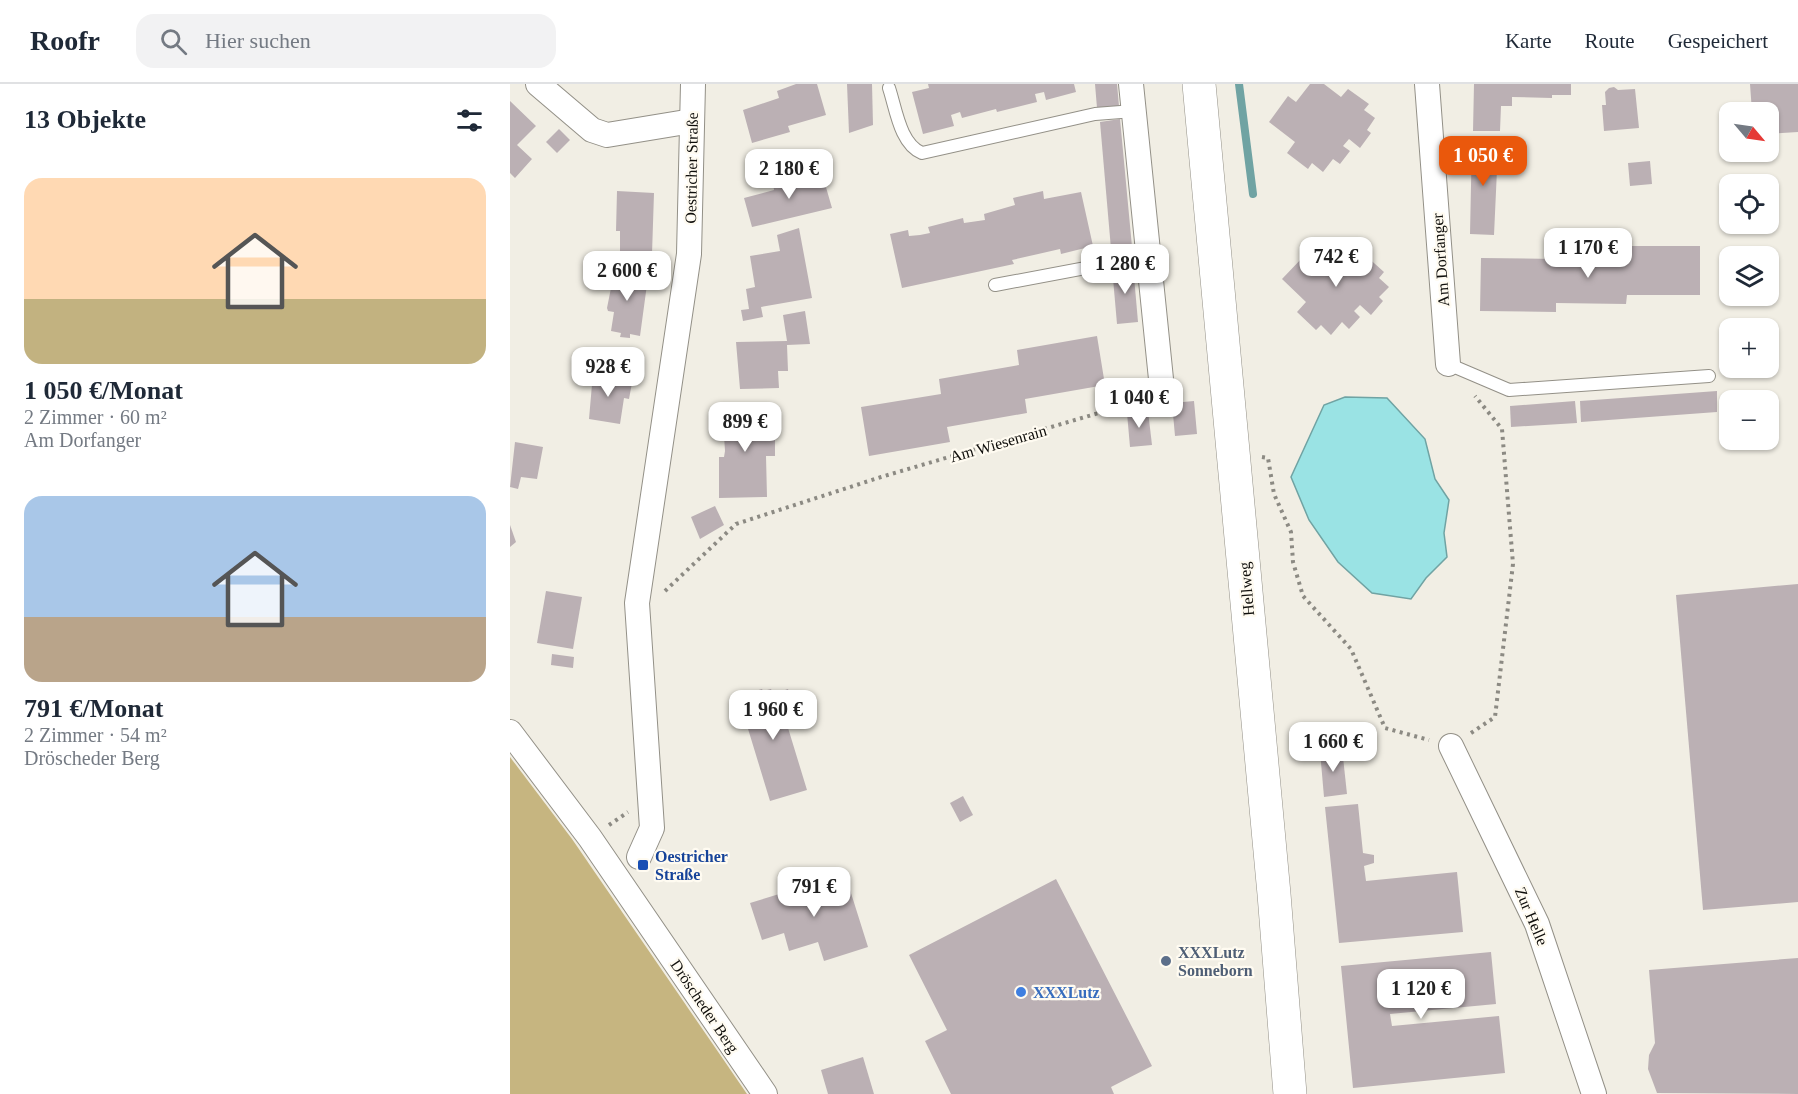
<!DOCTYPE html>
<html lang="de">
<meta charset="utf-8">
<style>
:root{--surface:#fff;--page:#f2f2f3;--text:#1f2937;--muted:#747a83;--line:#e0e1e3;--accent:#ea580c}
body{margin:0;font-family:"Times New Roman",serif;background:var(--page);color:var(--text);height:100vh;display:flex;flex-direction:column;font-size:22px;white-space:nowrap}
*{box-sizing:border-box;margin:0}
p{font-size:20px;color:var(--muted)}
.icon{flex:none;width:33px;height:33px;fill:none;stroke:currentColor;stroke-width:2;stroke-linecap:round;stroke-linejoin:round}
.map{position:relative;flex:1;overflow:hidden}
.sheet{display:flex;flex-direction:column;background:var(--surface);width:510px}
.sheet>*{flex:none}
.needle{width:39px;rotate:119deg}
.controls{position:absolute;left:1209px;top:18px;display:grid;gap:12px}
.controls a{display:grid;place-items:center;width:60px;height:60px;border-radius:12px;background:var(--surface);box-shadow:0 2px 4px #0004;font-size:30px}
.price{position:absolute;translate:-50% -51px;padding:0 14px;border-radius:12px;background:#fff;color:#222;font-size:20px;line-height:39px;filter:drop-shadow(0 2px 3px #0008)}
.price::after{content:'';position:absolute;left:50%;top:36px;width:18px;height:14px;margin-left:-9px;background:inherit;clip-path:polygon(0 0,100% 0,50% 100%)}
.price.on{background:var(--accent);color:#fff}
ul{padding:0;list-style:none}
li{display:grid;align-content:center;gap:12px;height:318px;padding:0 24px}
li span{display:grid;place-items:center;height:186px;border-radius:18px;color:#555}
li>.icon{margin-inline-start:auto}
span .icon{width:108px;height:108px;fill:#fffc;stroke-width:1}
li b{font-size:26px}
h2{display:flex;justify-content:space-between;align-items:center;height:72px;padding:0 24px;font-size:26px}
header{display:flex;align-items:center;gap:36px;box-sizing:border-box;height:84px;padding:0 30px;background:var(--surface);border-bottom:2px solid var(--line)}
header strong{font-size:28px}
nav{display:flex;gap:33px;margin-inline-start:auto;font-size:21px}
.search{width:420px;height:54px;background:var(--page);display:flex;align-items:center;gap:15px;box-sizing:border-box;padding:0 21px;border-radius:18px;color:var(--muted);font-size:22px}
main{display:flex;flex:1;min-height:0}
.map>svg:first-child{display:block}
</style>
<header>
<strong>Roofr</strong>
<div class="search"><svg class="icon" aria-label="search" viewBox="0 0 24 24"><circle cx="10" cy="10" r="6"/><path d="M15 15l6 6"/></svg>Hier suchen</div>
<nav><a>Karte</a><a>Route</a><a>Gespeichert</a></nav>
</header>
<main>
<section class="sheet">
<h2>13 Objekte<svg class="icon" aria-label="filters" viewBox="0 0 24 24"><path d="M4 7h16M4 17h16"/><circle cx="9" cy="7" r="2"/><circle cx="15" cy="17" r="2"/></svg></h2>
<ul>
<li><span style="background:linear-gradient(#ffd9b3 65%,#c2b280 0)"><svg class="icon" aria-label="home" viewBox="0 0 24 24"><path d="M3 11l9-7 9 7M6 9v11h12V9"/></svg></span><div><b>1 050 €/Monat</b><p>2 Zimmer · 60 m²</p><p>Am Dorfanger</p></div></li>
<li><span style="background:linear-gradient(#a9c7e8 65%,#b9a48a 0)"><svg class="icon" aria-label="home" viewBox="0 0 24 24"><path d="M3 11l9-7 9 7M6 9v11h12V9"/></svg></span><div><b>791 €/Monat</b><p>2 Zimmer · 54 m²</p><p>Dröscheder Berg</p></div></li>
</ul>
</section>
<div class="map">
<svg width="1288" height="1010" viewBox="0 0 1288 1010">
<rect width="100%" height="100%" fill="#f1eee4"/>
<!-- forest -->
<path fill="#c6b580" d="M0 673 62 755 237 1010H0Z"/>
<!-- water -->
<path fill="#9ae3e4" stroke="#70a3a3" stroke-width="1.5" d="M835 313 877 314 915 355 925 395 939 416 934 449 937 473 916 494 901 515 862 509 828 478 799 436 781 393 814 321Z"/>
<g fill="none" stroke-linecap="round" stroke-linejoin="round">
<!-- stream -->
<path stroke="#70a3a3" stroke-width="8" d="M729 0 743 110"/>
</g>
<!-- building -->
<g fill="#bbb0b4">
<path d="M286 0H307L316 31 278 42 280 48 242 59 233 26 269 14 267 7Z"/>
<path d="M337 0H362L363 41 339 49Z"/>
<path d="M418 0H564L566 8 536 16 534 8 525 10 527 18 487 28 486 25 452 34 450 28 441 31 444 42 413 50 402 8 419 4Z"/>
<path d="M585 0H607L609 22 587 24Z"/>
<path d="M800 0H814L831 13 838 5 859 20 854 26 865 34 857 46 861 49 850 64 839 55 833 62 840 67 830 80 823 75 813 88 802 79 798 85 777 69 785 58 759 38 778 12 786 18Z"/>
<path d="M964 0H1061V11H1042V14L1002 13V22H991L990 47H963Z"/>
<path d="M1240 0H1288V48L1258 50V28H1242Z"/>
<path d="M1104 3 1108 6 1125 5 1129 44 1094 47 1092 21H1096L1095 8 1099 4Z"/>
<path d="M0 17 26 42 7 61 22 75 5 94 0 89Z"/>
<path d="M610 35 622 163 601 165 590 38Z"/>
<path d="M49 45 60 56 47 69 36 58Z"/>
<path d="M962 53H978V64H988L984 151 960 150Z"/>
<path d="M1140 77 1142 100 1120 102 1118 79Z"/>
<path d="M311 86 322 124 242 143 234 114 264 106 263 100Z"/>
<path d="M107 107 144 109 142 170 110 168V147H106Z"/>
<path d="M533 107 534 115 571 108 583 162 551 170 550 165 502 176 504 180 392 204 380 150 398 146 399 152 410 151 420 149 418 143 453 134 454 139 475 136 474 130 505 121 503 114Z"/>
<path d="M289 144 302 214 251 223 253 233 233 237 231 226 239 225 236 205 245 203 240 172 270 167 267 151Z"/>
<path d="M823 156 847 178 855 171 874 188 869 194 879 203 869 213 873 217 861 231 850 221 844 227 850 233 839 245 832 238 821 251 811 241 806 246 787 228 796 218 772 195 794 172 801 178Z"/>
<path d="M1117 162H1190V211H1117L1116 220 1046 219V228L970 227 971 174 1047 175V171H1103V174H1116Z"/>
<path d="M623 181 628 238 607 240 602 183Z"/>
<path d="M97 187 138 193 130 252 120 250V254L110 253 111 249 101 247 104 228 98 227 97 224 101 204 95 203Z"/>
<path d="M295 227 300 260 277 261 278 287H268L269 304 230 305 226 258 277 257 273 231Z"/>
<path d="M587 252 595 301 515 315 517 329 437 343 440 358 359 372 351 323 431 310 429 295 509 281 507 266Z"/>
<path d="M83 289 103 292 102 296 122 299 119 315 114 314 110 340 79 335Z"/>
<path d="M1207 307V328L1071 338 1070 317Z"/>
<path d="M684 317 687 350 665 352 662 319Z"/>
<path d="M1065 317 1067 339 1001 343 1000 322Z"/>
<path d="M212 320H237V332L265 331V372H256L257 413 209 414V373H214L215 367Z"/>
<path d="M638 327 642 361 620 363 617 329Z"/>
<path d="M5 358 33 363 27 395 11 393 8 405 0 403Z"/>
<path d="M205 422 214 441 190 455 181 433Z"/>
<path d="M0 441 6 458 0 463Z"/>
<path d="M1288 500V818L1193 826 1166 511Z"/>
<path d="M36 507 72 513 63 565 27 559Z"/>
<path d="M42 570 64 573 63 584 41 581Z"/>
<path d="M252 605 253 607 261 605 263 610 278 605 286 631 275 634 297 706 260 717 228 612Z"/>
<path d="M832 664 837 710 814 713 810 667Z"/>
<path d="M453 712 463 731 450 738 440 719Z"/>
<path d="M848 720 853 769 864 771V779L854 782 856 797 947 788 953 848 829 859 815 723Z"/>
<path d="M335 790 358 863 314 877 308 858 279 867 274 849 252 856 240 819Z"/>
<path d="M546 795 642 982 601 1003 604 1010H441L415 957 437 946 399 871Z"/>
<path d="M981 868 986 920 880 930 882 942 989 932 995 989 843 1004 831 882Z"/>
<path d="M1288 874V1010L1147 1009 1138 985 1139 971 1145 959 1139 886Z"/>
<path d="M353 973 364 1010H318L311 986Z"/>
</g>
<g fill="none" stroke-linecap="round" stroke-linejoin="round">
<defs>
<g id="lane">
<path d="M379 4C386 25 390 60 412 69L585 30 624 27"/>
<path d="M485 201 639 172"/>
<path d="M938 280 999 306 1199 292"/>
</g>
<g id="street">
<path d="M28 0 82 46 97 51 182 37"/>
<path d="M621 0 651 295"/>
<path d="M917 0 938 280"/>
<path d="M0 648 80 754 255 1010"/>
<path d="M941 662 1027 840 1084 1010"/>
<path d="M129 773 142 744 127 519 179 170 183 0"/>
</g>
<path id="secondary" d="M689 0 764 810 780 1010"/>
</defs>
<!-- lane casing -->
<use href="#lane" stroke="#939087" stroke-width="14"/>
<!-- street casing -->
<use href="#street" stroke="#939087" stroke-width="26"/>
<!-- secondary casing -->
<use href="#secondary" stroke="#939087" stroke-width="34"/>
<!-- path -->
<g stroke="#8c8a83" stroke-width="4" stroke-dasharray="3 4.5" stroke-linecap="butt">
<path d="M752 373 758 374 764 410 781 448 783 478 793 512 841 565 875 644 919 656"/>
<path d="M155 507 226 440 371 393 633 316 637 312"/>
<path d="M961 649 985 633 1003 480 992 345 965 312"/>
<path d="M99 741 118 728"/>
</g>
<!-- lane -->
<use href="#lane" stroke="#fff" stroke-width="12"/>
<!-- street -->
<use href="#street" stroke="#fff" stroke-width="24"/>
<!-- secondary -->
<use href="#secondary" stroke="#fff" stroke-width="33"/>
</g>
<!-- markers -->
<rect fill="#1a4fb4" stroke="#fffbf1" stroke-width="2" x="127" y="775" width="12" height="12" rx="3"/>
<circle fill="#5c6f8a" stroke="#fffbf1" stroke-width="2" cx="656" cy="877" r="6"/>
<circle fill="#3f7fe0" stroke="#fffbf1" stroke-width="2" cx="511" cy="908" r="6"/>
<g text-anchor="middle" stroke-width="4.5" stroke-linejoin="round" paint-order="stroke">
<!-- street labels -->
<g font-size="16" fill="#0f0e0b" stroke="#fffbf1">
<text transform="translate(181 84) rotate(-89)" y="6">Oestricher Straße</text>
<text transform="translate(930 176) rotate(-94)" y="6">Am Dorfanger</text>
<text transform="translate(488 359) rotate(-16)" y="6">Am Wiesenrain</text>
<text transform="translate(736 505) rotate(-95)" y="6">Hellweg</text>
<text transform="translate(1022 832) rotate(67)" y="6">Zur Helle</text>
<text transform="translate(195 922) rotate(56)" y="6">Dröscheder Berg</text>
</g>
<!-- transit labels -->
<g font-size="16" font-weight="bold" fill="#164399" stroke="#fffbf1" text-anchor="start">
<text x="145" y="778">Oestricher<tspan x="145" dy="18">Straße</tspan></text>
</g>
<!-- service labels -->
<g font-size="16" font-weight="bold" fill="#4e5e75" stroke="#fffbf1" text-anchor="start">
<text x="668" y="874">XXXLutz<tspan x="668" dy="18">Sonneborn</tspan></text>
</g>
<!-- shop labels -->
<g font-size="16" font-weight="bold" fill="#366cbe" stroke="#fffbf1" text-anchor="start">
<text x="523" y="914">XXXLutz</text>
</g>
</g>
</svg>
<div class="controls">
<a><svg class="needle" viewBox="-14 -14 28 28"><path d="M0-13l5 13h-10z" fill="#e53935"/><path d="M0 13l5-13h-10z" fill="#747a83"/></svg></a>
<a><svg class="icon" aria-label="locate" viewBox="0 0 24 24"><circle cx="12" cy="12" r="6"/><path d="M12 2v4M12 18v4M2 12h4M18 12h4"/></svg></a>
<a><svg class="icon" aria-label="layers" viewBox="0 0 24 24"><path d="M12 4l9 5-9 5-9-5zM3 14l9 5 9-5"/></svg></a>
<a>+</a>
<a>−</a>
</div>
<b class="price on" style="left:973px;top:103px">1 050 €</b>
<b class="price" style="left:279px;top:116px">2 180 €</b>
<b class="price" style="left:1078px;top:195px">1 170 €</b>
<b class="price" style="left:826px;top:204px">742 €</b>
<b class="price" style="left:615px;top:211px">1 280 €</b>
<b class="price" style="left:117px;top:218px">2 600 €</b>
<b class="price" style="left:98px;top:314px">928 €</b>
<b class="price" style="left:629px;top:345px">1 040 €</b>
<b class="price" style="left:235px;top:369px">899 €</b>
<b class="price" style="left:263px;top:657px">1 960 €</b>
<b class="price" style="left:823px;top:689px">1 660 €</b>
<b class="price" style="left:304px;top:834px">791 €</b>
<b class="price" style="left:911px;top:936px">1 120 €</b>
</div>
</main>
